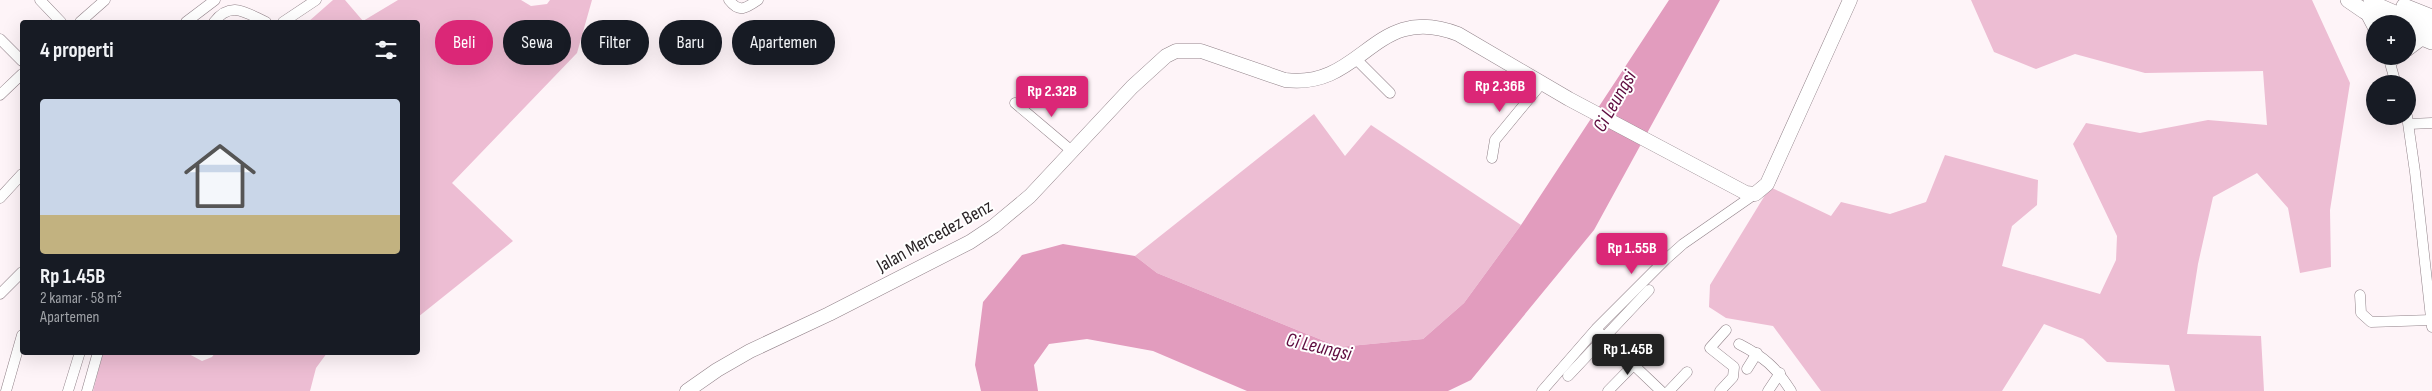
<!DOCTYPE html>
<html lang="id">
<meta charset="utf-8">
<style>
:root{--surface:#171b24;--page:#242831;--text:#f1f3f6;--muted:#9ea1a6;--line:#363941;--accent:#db2777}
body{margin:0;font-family:"Sofia Sans Condensed",sans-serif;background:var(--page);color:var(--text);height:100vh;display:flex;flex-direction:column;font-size:19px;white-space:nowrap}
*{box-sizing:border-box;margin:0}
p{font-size:16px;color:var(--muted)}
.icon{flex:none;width:28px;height:28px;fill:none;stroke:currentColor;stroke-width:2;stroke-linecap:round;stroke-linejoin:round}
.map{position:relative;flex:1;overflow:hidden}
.sheet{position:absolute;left:20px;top:20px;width:400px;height:335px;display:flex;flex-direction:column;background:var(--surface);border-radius:5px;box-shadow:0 5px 20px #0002}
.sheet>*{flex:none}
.top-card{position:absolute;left:435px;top:20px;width:475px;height:45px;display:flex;gap:10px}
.fabs{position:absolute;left:2366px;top:15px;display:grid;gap:10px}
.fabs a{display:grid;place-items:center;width:50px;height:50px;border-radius:50%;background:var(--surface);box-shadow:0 5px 20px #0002;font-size:25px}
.price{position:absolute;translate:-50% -42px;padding:0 11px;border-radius:5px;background:var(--accent);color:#fff;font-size:16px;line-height:32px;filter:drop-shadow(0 1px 2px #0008)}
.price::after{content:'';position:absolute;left:50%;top:30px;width:15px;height:11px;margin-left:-8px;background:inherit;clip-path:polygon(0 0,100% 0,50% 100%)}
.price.selected{background:#222;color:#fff}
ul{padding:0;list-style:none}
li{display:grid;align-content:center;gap:10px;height:265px;padding:0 20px}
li+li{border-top:1px solid var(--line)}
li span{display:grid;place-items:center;height:155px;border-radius:5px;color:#555}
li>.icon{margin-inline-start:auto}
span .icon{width:90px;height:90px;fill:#fffc;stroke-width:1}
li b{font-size:21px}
h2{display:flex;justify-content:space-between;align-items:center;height:60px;padding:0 20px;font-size:21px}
.chip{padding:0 18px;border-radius:22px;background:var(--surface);box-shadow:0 5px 20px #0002;font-size:18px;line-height:45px}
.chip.selected{background:var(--accent);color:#fff}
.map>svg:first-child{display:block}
</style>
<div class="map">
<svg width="2432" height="391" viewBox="0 0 2432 391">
<rect width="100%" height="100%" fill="#fef4f8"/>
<!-- green -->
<g fill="#edbdd3">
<path d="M333 0H345L363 21 398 0H521L531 6 547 4 550 0H592L577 53 452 183 513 241 418 317V22H308Z"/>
<path d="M1971 0H2312L2350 83 2330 210 2331 267 2300 273 2288 208 2257 173 2213 197 2198 264 2187 334 2261 336 2264 391H2175L2169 365 2107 362 2083 339 2044 324 2002 391H1821L1773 326 1726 318 1709 307 1710 285 1770 187 1831 216 1841 202 1890 214 1926 202 1945 155 2038 180 2037 205 2012 226 2002 266 2100 294 2116 260 2117 236 2073 144 2086 123 2140 133 2208 120 2267 125 2263 71 2145 73 2075 54 2036 69 1994 52Z"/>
<path d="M1314 114 1345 156 1371 125 1521 225 1464 303 1423 339 1339 347 1157 273 1135 256Z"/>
<path d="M103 353H187L202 361 212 357 215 353H327L316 368 310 391H93Z"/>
</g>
<!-- water -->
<path fill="#e29cbe" d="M1669 0H1720L1594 230 1471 380 1448 391H1247L1153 351 1087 339 1049 344 1034 365 1038 391H981L975 365 983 302 1022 255 1063 244 1135 256 1157 273 1339 347 1423 339 1464 303 1521 225Z"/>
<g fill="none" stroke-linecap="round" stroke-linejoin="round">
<defs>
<g id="minor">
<path d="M40 0 61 22"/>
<path d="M729 0C739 13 745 9 758 0"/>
<path d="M2364 11 2375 32"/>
<path d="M80 22 105 0"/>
<path d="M186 22 215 0"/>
<path d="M214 22C231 0 246 13 266 22"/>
<path d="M283 22 316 0"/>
<path d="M0 39 22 61"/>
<path d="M2408 51 2424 39"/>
<path d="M2388 56 2396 84"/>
<path d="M1356 59 1390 93"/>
<path d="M2391 63 2400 56"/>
<path d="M0 95 22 74"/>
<path d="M1015 103 1073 152"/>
<path d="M2407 116 2415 172 2432 327"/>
<path d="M2409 124 2432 123"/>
<path d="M1492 158 1495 140 1542 83"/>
<path d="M0 198 22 174"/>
<path d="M0 294 22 272"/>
<path d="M2360 295 2361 313 2371 322 2431 320"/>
<path d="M1600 333 1661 391"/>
<path d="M1739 344C1764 357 1776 367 1791 391"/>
<path d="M1747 369 1757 353"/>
<path d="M1568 376 1649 290"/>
<path d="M6 391 22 335"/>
<path d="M68 391 80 352"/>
<path d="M87 391 98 352"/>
<path d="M1542 391 1596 329 1665 260 1683 244 1755 194"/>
<path d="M1608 391 1653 345"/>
<path d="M1669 391 1687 372"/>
<path d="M1720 391 1733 377 1734 367 1710 348 1726 330"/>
<path d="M1768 391 1780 373"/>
</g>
<path id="major" d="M687 391 717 370 750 351 829 314 970 242 994 226 1030 196 1132 87 1166 56 1176 51H1201L1285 80C1363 90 1374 1 1458 34L1569 99 1746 193 1755 194 1767 184 1850 0"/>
<g id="highway">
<path d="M2348 0 2364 11 2391 24"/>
<path d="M2371 0 2381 7 2432 29"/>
<path d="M2404 6 2432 17"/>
<path d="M2408 32 2432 42"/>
</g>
</defs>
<!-- minor casing -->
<use href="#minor" stroke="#908188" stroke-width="11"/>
<!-- major casing -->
<use href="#major" stroke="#908188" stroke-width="15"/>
<!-- highway casing -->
<use href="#highway" stroke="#908188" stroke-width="16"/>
<!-- minor -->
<use href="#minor" stroke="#fff" stroke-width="10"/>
<!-- major -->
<use href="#major" stroke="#fff" stroke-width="14"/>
<!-- highway -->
<use href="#highway" stroke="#fff" stroke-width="15"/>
</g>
<g text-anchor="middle" stroke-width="4" stroke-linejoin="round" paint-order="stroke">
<!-- street labels -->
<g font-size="19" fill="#2b2427" stroke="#fff">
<text transform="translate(934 235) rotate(-29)" y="7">Jalan Mercedez Benz</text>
</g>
<!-- water labels -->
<g font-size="20" font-style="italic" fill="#5e0c3f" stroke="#fff">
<text transform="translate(1614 101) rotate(-60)" y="7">Ci Leungsi</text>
<text transform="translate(1319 346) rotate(13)" y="7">Ci Leungsi</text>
</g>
</g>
</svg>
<div class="fabs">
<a>+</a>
<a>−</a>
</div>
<b class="price" style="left:1500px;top:113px">Rp 2.36B</b>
<b class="price" style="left:1052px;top:118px">Rp 2.32B</b>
<b class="price" style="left:1632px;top:275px">Rp 1.55B</b>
<b class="price selected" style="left:1628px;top:376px">Rp 1.45B</b>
<div class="top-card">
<a class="chip selected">Beli</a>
<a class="chip">Sewa</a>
<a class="chip">Filter</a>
<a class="chip">Baru</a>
<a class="chip">Apartemen</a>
</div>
<section class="sheet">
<h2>4 properti<svg class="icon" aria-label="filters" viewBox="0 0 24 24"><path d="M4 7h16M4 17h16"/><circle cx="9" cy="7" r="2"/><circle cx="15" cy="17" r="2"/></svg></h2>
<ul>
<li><span style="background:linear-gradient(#c9d6e8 75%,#c2b280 0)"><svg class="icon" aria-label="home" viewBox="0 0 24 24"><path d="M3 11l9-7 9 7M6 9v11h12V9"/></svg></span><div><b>Rp 1.45B</b><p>2 kamar · 58 m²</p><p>Apartemen</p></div></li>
</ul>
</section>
</div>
